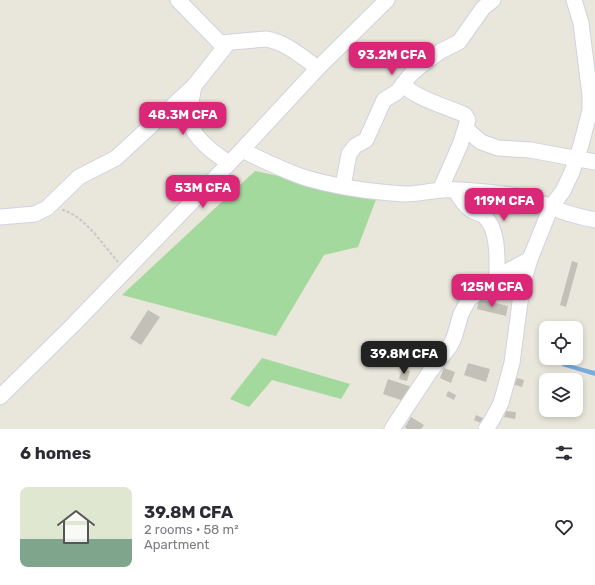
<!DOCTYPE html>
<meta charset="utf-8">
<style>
:root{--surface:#fff;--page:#f7f7f7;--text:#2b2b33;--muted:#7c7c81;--accent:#db2777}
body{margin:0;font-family:Rubik,sans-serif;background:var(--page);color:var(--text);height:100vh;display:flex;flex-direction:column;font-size:15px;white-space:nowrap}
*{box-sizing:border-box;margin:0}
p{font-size:13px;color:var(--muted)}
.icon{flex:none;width:22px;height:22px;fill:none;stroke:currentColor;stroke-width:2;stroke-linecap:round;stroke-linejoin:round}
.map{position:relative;height:429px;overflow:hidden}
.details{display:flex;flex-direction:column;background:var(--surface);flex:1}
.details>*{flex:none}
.tools{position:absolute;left:539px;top:321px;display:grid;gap:8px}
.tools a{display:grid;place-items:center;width:44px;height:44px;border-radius:8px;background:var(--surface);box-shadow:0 2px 6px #0003;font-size:20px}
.price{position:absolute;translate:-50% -34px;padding:0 9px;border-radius:8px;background:var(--accent);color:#fff;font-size:13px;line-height:26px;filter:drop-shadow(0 1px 2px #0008)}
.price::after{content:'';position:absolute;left:50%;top:24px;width:12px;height:9px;margin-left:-6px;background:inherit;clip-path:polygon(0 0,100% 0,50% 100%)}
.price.active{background:#222;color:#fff}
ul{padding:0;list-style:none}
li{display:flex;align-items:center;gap:12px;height:100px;padding:0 20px}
li span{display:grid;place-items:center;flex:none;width:112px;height:80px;border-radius:8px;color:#555}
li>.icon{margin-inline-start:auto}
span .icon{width:48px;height:48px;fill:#fffc;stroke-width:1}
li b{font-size:17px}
h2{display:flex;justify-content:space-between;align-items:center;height:48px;padding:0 20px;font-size:17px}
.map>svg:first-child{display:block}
</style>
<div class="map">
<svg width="595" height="429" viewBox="0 0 595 429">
<rect width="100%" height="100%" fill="#e9e6dc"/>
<!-- green -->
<g fill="#a4d99e">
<path d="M255 171 377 197 358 247 324 255 276 336 122 295Z"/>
<path d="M262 358 350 384 341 399 272 380 249 407 230 399Z"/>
</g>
<!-- water -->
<path fill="#7aaddf" d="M564 358H569L568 364 595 371V376L562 366Z"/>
<!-- building -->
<g fill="#c2c0b7">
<path d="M572 261 578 263 566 307 560 305Z"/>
<path d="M479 299 508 306 506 316 477 309Z"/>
<path d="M148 310 160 317 141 345 130 338Z"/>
<path d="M468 363 490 369 486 382 464 375Z"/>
<path d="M444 368 455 372 451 383 440 378Z"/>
<path d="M402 369 410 371 407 381 399 379Z"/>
<path d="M514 377 524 380 522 387 512 384Z"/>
<path d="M388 379 412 387 407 402 383 394Z"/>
<path d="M448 391 456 395 454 400 446 396Z"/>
<path d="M506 411 516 412 515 419 504 417Z"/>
<path d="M476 415 485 419 483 424 474 420Z"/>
<path d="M411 417 424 425 421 429H407L405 427Z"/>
</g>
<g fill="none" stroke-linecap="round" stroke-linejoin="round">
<defs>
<g id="minor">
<path d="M178 0 220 43 266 39C286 42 302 57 318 68"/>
<path d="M403 84C414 98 448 107 465 115L468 120 460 145 440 190"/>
<path d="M194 86C192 96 189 109 190 120 192 138 215 154 229 163"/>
<path d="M466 129 481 142 498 148 530 150 595 162"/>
<path d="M242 150C262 160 284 171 306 178 337 187 372 192 405 194 417 194 429 191 441 190 464 189 488 192 511 195 525 197 538 202 551 207 565 213 580 217 595 220"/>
<path d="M343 186 349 154 355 146 366 140 384 100 397 92 411 74 419 67 441 51 459 42 483 8 493 0"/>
<path d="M455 190C459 197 464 205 471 210 475 213 481 213 485 217 499 231 497 259 497 277"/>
<path d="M0 217 35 214 47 208 79 177 116 158 194 86 228 43"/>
<path d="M0 397 73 325 242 150 318 68 387 0"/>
<path d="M392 429 431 370 450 346 454 338 461 314 469 299 497 277 530 259"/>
<path d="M486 429 492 420 501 403 512 363 522 287 530 259 551 207 563 191 572 172 581 145 590 110V95L581 23 574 0"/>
</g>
</defs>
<!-- minor casing -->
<use href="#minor" stroke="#d2d1e0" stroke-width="17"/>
<!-- path -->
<path stroke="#c7c7c7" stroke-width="2" stroke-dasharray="3 2" stroke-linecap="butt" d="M62 210C84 215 103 245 118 262"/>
<!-- minor -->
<use href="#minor" stroke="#fff" stroke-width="15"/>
</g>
</svg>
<div class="tools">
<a><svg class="icon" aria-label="locate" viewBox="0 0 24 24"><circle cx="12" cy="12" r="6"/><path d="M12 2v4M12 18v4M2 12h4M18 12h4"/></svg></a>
<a><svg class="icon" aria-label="layers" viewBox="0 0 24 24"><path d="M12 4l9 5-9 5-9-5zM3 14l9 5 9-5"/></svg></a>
</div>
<b class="price" style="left:392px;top:76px">93.2M CFA</b>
<b class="price" style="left:183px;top:136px">48.3M CFA</b>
<b class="price" style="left:203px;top:209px">53M CFA</b>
<b class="price" style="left:504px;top:222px">119M CFA</b>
<b class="price" style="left:492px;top:308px">125M CFA</b>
<b class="price active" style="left:404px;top:375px">39.8M CFA</b>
</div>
<section class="details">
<h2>6 homes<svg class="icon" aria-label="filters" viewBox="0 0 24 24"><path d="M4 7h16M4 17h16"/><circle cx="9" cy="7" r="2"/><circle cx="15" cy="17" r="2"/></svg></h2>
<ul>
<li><span style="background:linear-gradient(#dfe7d0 65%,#7fa58c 0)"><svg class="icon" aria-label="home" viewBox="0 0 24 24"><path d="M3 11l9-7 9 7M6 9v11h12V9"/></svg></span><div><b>39.8M CFA</b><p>2 rooms · 58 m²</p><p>Apartment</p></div><svg class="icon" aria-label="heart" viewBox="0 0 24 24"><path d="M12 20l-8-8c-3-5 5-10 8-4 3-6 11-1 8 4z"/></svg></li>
</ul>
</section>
